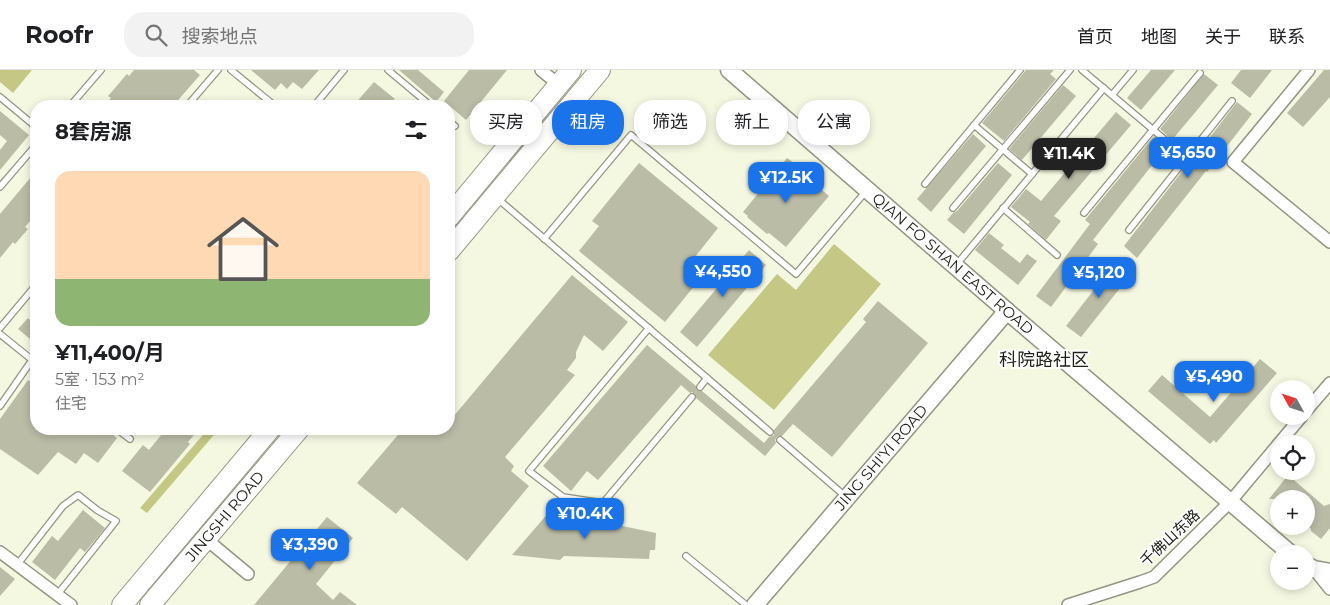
<!DOCTYPE html>
<html lang="zh">
<meta charset="utf-8">
<style>
:root{--surface:#fff;--page:#f2f2f2;--text:#202124;--muted:#757577;--line:#e0e0e0;--accent:#1a73e8}
body{margin:0;font-family:Montserrat,"Noto Sans SC",sans-serif;background:var(--page);color:var(--text);height:100vh;display:flex;flex-direction:column;font-size:19px;white-space:nowrap}
*{box-sizing:border-box;margin:0}
p{font-size:16px;color:var(--muted)}
.icon{flex:none;width:28px;height:28px;fill:none;stroke:currentColor;stroke-width:2;stroke-linecap:round;stroke-linejoin:round}
.map{position:relative;flex:1;overflow:hidden}
.details{position:absolute;left:30px;top:30px;width:425px;height:335px;display:flex;flex-direction:column;background:var(--surface);border-radius:20px;box-shadow:0 2px 8px #0003}
.details>*{flex:none}
.hud{position:absolute;left:470px;top:30px;width:475px;height:45px;display:flex;gap:10px}
.needle{width:32px;rotate:310deg}
.tools{position:absolute;left:1270px;top:310px;display:grid;gap:10px}
.tools a{display:grid;place-items:center;width:45px;height:45px;border-radius:50%;background:var(--surface);box-shadow:0 2px 8px #0003;font-size:25px}
.price{position:absolute;translate:-50% -42px;padding:0 11px;border-radius:10px;background:var(--accent);color:#fff;font-size:16px;line-height:32px;filter:drop-shadow(0 1px 2px #0008)}
.price::after{content:'';position:absolute;left:50%;top:30px;width:15px;height:11px;margin-left:-8px;background:inherit;clip-path:polygon(0 0,100% 0,50% 100%)}
.price.current{background:#222;color:#fff}
ul{padding:0;list-style:none}
li{display:grid;align-content:center;gap:10px;height:265px;padding:0 25px}
li span{display:grid;place-items:center;height:155px;border-radius:15px;color:#555}
li>.icon{margin-inline-start:auto}
span .icon{width:90px;height:90px;fill:#fffc;stroke-width:1}
li b{font-size:21px}
h2{display:flex;justify-content:space-between;align-items:center;height:60px;padding:0 25px;font-size:21px}
.pill{padding:0 18px;border-radius:20px;background:var(--surface);box-shadow:0 2px 8px #0003;font-size:18px;line-height:45px}
.pill.current{background:var(--accent);color:#fff}
header{display:flex;align-items:center;gap:30px;box-sizing:border-box;height:70px;padding:0 25px;background:var(--surface);border-bottom:1px solid var(--line)}
header strong{font-size:24px}
nav{display:flex;gap:28px;margin-inline-start:auto;font-size:18px}
.search{width:350px;height:45px;background:var(--page);display:flex;align-items:center;gap:12px;box-sizing:border-box;padding:0 18px;border-radius:20px;color:var(--muted);font-size:19px}
.map>svg:first-child{display:block}
</style>
<header>
<strong>Roofr</strong>
<div class="search"><svg class="icon" aria-label="search" viewBox="0 0 24 24"><circle cx="10" cy="10" r="6"/><path d="M15 15l6 6"/></svg>搜索地点</div>
<nav><a>首页</a><a>地图</a><a>关于</a><a>联系</a></nav>
</header>
<div class="map">
<svg width="1330" height="535" viewBox="0 0 1330 535">
<rect width="100%" height="100%" fill="#f5f8e1"/>
<!-- green -->
<g fill="#c4c884">
<path d="M0 0H32L13 23 0 12Z"/>
<path d="M834 174 881 214 774 340 708 285 777 204 796 220Z"/>
<path d="M208 359H219L147 443 140 438Z"/>
</g>
<!-- building -->
<g fill="#babca6">
<path d="M134 0H194L200 5 173 36H103L111 28 108 26 127 4 129 6Z"/>
<path d="M251 0H319L302 19 293 12 287 19 281 13 275 20Z"/>
<path d="M399 0H418L444 22 436 32Z"/>
<path d="M469 0H507L466 50 444 31Z"/>
<path d="M1026 0H1054L1050 4 1056 9 1004 71 982 53Z"/>
<path d="M1151 0H1175L1141 40 1127 28Z"/>
<path d="M1241 0H1272L1250 28 1231 13Z"/>
<path d="M1324 0H1330V27L1303 57 1287 43Z"/>
<path d="M1204 4 1218 15 1172 70 1160 59Z"/>
<path d="M374 12 395 29 389 36H353Z"/>
<path d="M1063 15 1076 26 1022 90 1009 79Z"/>
<path d="M1237 32 1252 44 1207 102 1206 101 1137 188 1124 176 1187 95 1194 99 1199 98V93L1194 88Z"/>
<path d="M0 41 29 65 0 100V80L7 71 0 65Z"/>
<path d="M1116 42 1131 55 1054 146 1061 151 1046 170 1028 154 1030 152 1011 137 1026 119 1041 131Z"/>
<path d="M973 64 986 76 931 142 917 129Z"/>
<path d="M1154 66 1166 77 1164 80 1093 170 1098 174 1051 237 1036 226 1090 154 1085 150Z"/>
<path d="M787 88 794 93 792 95 829 126 786 177 769 163 767 164 747 147 748 146 743 142Z"/>
<path d="M639 93 718 158 695 187 709 198 665 252 579 181 599 156 592 151Z"/>
<path d="M998 93 1012 105 964 164 947 150 953 143 957 141Z"/>
<path d="M36 101V144L25 157 28 159 15 174 13 172 0 188V144Z"/>
<path d="M989 163 1004 175 1001 178 1020 193 1027 184 1037 191 1018 215 975 180Z"/>
<path d="M749 180 766 195 697 277 680 262Z"/>
<path d="M1116 191 1132 203 1081 267 1066 256Z"/>
<path d="M572 205 628 252 603 281 584 265 576 282V288L567 300 575 305 505 387 514 396 511 401 529 416 467 491 402 437 396 444 357 413 403 359H449V343L453 347Z"/>
<path d="M878 231 928 273 832 387 793 354 782 366 777 367 775 370 776 373 765 386 696 328 695 324 692 322 690 323 681 315 598 410 587 401 571 421 543 396 647 275 696 316 697 320 702 321 764 373 769 367 774 365V360L866 252 863 249Z"/>
<path d="M28 248 36 256V274L18 259Z"/>
<path d="M1260 289 1277 303 1216 373 1214 370 1210 374 1148 321 1162 305 1210 347Z"/>
<path d="M28 310 36 316V359H105L117 368 98 393 84 383 76 394 58 382 38 405 0 379V349Z"/>
<path d="M166 359H199L188 372 190 374 150 422 122 401 143 375 149 380Z"/>
<path d="M1288 405 1324 436 1330 434V458L1321 469 1311 461V459L1306 454V429H1269Z"/>
<path d="M83 440 105 458 85 482 80 478 55 510 32 492 52 466 58 471Z"/>
<path d="M550 441 656 463 655 480H650L649 489 564 486 560 490 512 485Z"/>
<path d="M327 447 353 468 316 514 333 530 340 522 357 535H254Z"/>
<path d="M0 497 15 509 0 526Z"/>
</g>
<g fill="none" stroke-linecap="round" stroke-linejoin="round">
<defs>
<g id="lane">
<path d="M231 0 275 36"/>
<path d="M388 0 431 36"/>
<path d="M1082 0 1195 95"/>
<path d="M1112 25 1133 0"/>
<path d="M0 27 36 57"/>
<path d="M70 36 101 0"/>
<path d="M187 36 218 0"/>
<path d="M314 36 344 0"/>
<path d="M449 51 455 56"/>
<path d="M974 55 1032 104"/>
<path d="M925 114 1020 0"/>
<path d="M0 117 36 75"/>
<path d="M498 129 770 362"/>
<path d="M953 138 1070 0"/>
<path d="M1003 138 1057 185"/>
<path d="M1084 143 1200 3"/>
<path d="M1129 160 1232 31"/>
<path d="M544 169 631 65 796 204 867 120"/>
<path d="M957 194 1104 18"/>
<path d="M0 258 36 215"/>
<path d="M649 258 529 401 563 427 603 433 692 327"/>
<path d="M0 264 36 293"/>
<path d="M700 317 707 308"/>
<path d="M0 336 32 290"/>
<path d="M117 359 130 369"/>
<path d="M780 370 845 426"/>
<path d="M686 486 746 535"/>
<path d="M17 495 63 436 78 425 97 440 116 451 57 525"/>
</g>
<g id="street">
<path d="M541 0 559 15"/>
<path d="M1309 0 1233 92 1330 172"/>
<path d="M1306 341 1330 313"/>
<path d="M206 469 248 504"/>
<path d="M0 482 71 535"/>
<path d="M1314 499 1330 519"/>
<path d="M1068 535 1140 512 1154 507 1230 432 1302 346"/>
</g>
<g id="secondary">
<path id="s1" d="M729 0 1007 241 1291 484"/>
<path d="M1306 495 1314 499 1330 502"/>
<path id="s2" d="M755 535 1007 241"/>
</g>
<g id="highway">
<path d="M449 147 571 0"/>
<path d="M449 181 600 0"/>
<path d="M122 535 270 359"/>
<path id="s3" d="M150 535 299 359"/>
</g>
</defs>
<!-- lane casing -->
<use href="#lane" stroke="#939580" stroke-width="8"/>
<!-- street casing -->
<use href="#street" stroke="#939580" stroke-width="14"/>
<!-- secondary casing -->
<use href="#secondary" stroke="#939580" stroke-width="19"/>
<!-- highway casing -->
<use href="#highway" stroke="#939580" stroke-width="22"/>
<!-- lane -->
<use href="#lane" stroke="#fff" stroke-width="5.5"/>
<!-- street -->
<use href="#street" stroke="#fff" stroke-width="11"/>
<!-- secondary -->
<use href="#secondary" stroke="#fff" stroke-width="16"/>
<!-- highway -->
<use href="#highway" stroke="#fff" stroke-width="20"/>
</g>
<g text-anchor="middle" stroke-width="4" stroke-linejoin="round" paint-order="stroke">
<!-- street labels -->
<g font-size="15" fill="#212119" stroke="#fff">
<text dy="5" stroke="none"><textPath href="#s1" startOffset="296">QIAN FO SHAN EAST ROAD</textPath></text>
<text dy="5" stroke="none"><textPath href="#s2" startOffset="194">JING SHI'YI ROAD</textPath></text>
<text dy="5" stroke="none"><textPath href="#s3" startOffset="116">JINGSHI ROAD</textPath></text>
<text transform="translate(1170 468) rotate(-43)" y="5">千佛山东路</text>
</g>
<!-- quarter labels -->
<g font-size="18" fill="#212119" stroke="#fff">
<text x="1044" y="296">科院路社区</text>
</g>
</g>
</svg>
<div class="tools">
<a><svg class="needle" viewBox="-14 -14 28 28"><path d="M0-13l5 13h-10z" fill="#e53935"/><path d="M0 13l5-13h-10z" fill="#757577"/></svg></a>
<a><svg class="icon" aria-label="locate" viewBox="0 0 24 24"><circle cx="12" cy="12" r="6"/><path d="M12 2v4M12 18v4M2 12h4M18 12h4"/></svg></a>
<a>+</a>
<a>−</a>
</div>
<b class="price" style="left:1188px;top:109px">¥5,650</b>
<b class="price current" style="left:1069px;top:110px">¥11.4K</b>
<b class="price" style="left:786px;top:134px">¥12.5K</b>
<b class="price" style="left:723px;top:228px">¥4,550</b>
<b class="price" style="left:1099px;top:229px">¥5,120</b>
<b class="price" style="left:1214px;top:333px">¥5,490</b>
<b class="price" style="left:585px;top:470px">¥10.4K</b>
<b class="price" style="left:310px;top:501px">¥3,390</b>
<div class="hud">
<a class="pill">买房</a>
<a class="pill current">租房</a>
<a class="pill">筛选</a>
<a class="pill">新上</a>
<a class="pill">公寓</a>
</div>
<section class="details">
<h2>8套房源<svg class="icon" aria-label="filters" viewBox="0 0 24 24"><path d="M4 7h16M4 17h16"/><circle cx="9" cy="7" r="2"/><circle cx="15" cy="17" r="2"/></svg></h2>
<ul>
<li><span style="background:linear-gradient(#ffd9b3 70%,#8fb573 0)"><svg class="icon" aria-label="home" viewBox="0 0 24 24"><path d="M3 11l9-7 9 7M6 9v11h12V9"/></svg></span><div><b>¥11,400/月</b><p>5室 · 153 m²</p><p>住宅</p></div></li>
</ul>
</section>
</div>
